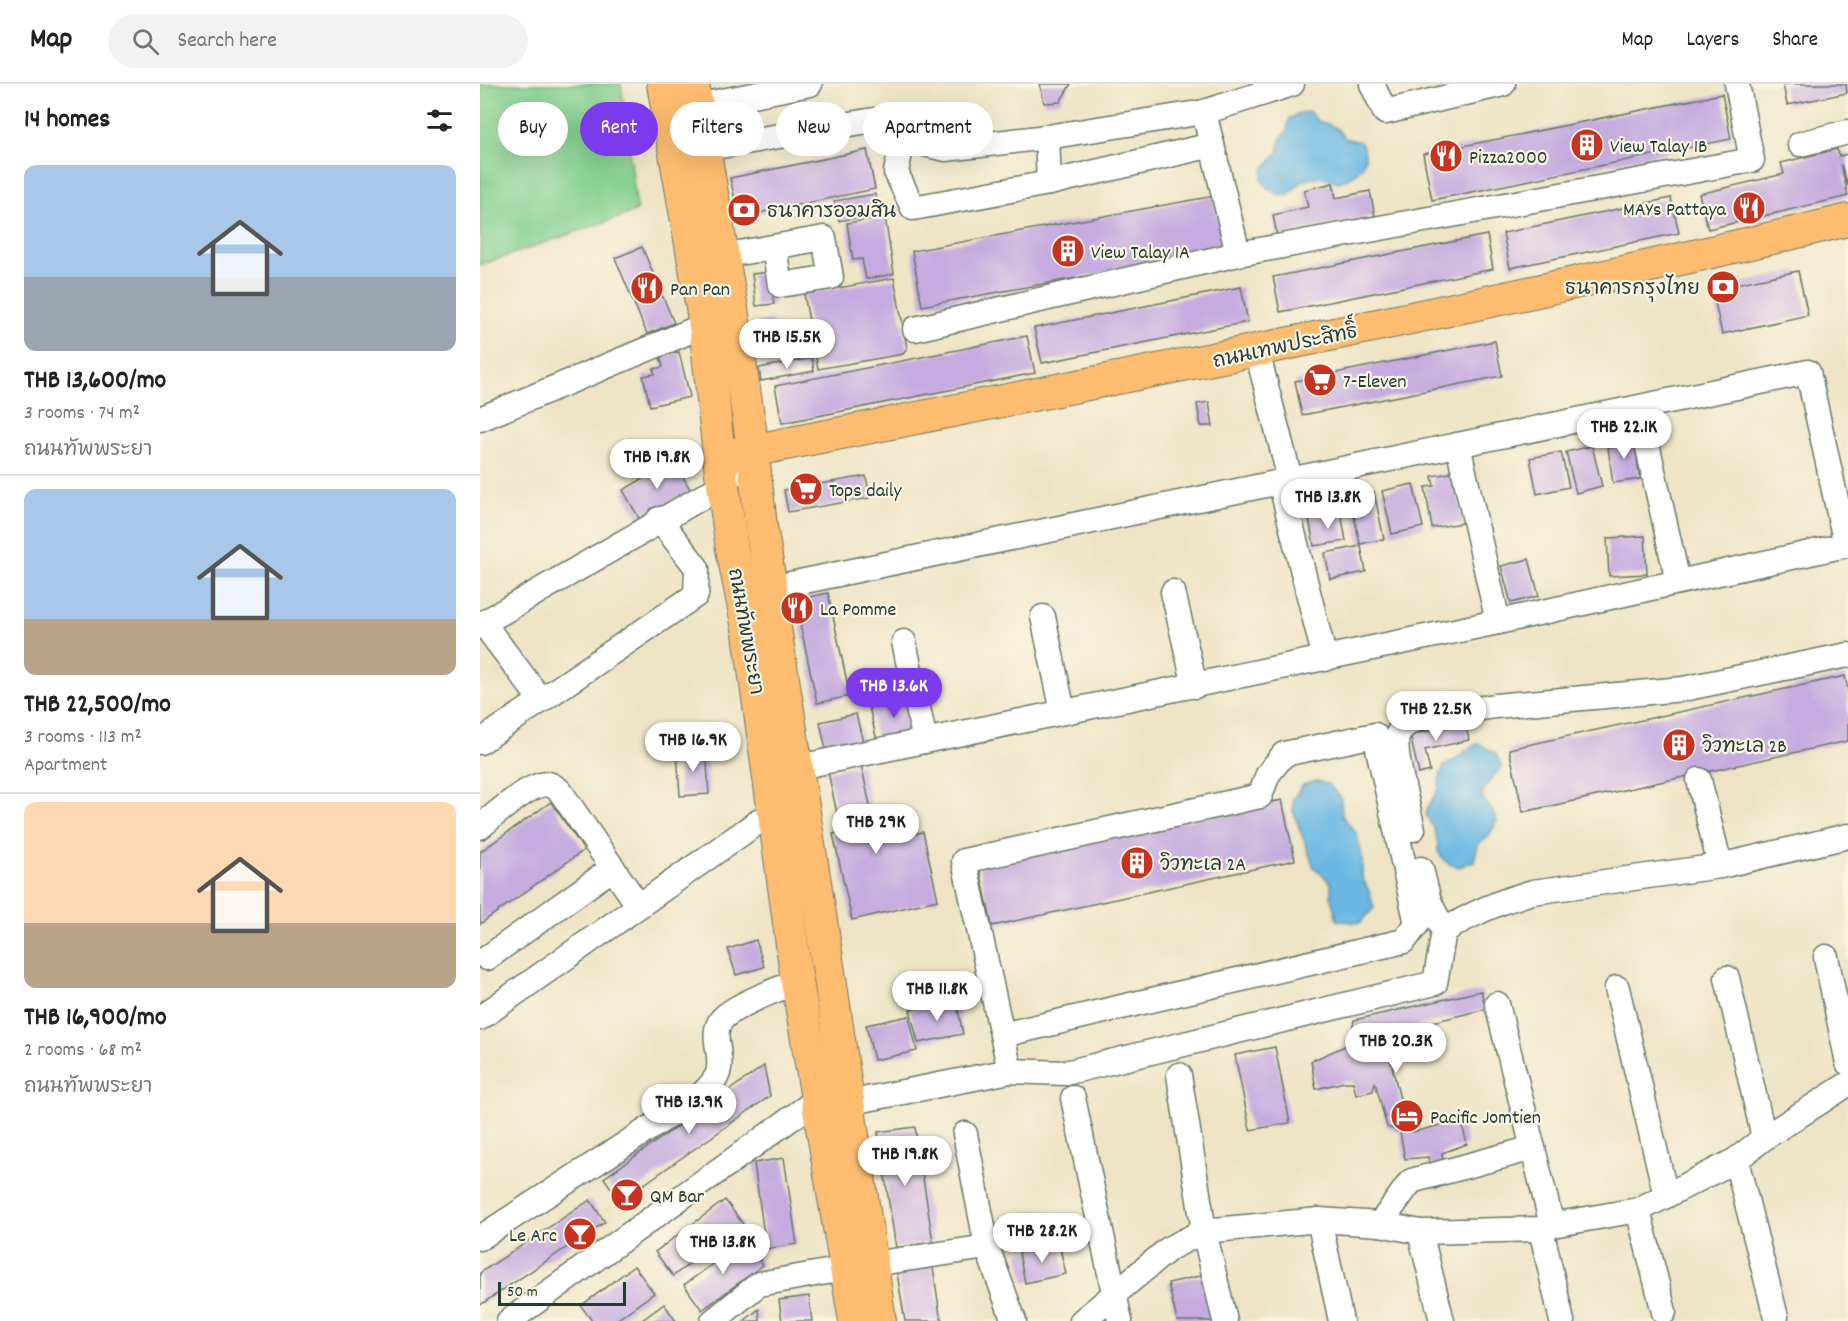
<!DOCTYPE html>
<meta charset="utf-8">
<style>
:root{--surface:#fff;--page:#f2f2f2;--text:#222;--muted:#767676;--line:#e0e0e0;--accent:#7c3aed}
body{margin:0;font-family:Dekko,"Playpen Sans Thai",sans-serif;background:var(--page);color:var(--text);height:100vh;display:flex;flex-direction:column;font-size:22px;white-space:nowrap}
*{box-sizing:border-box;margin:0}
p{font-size:20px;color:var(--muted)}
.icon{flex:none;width:33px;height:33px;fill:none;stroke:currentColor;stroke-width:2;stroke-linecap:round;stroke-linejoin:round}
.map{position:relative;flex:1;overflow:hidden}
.panel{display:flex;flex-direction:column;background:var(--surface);width:480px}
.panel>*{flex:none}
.banner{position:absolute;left:18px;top:18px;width:570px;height:54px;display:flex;gap:12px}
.scale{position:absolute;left:18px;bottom:15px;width:128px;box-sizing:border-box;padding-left:6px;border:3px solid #1f3d34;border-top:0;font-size:16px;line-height:21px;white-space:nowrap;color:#1f3d34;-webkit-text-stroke:4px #fcf5e5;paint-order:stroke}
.price{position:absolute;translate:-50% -51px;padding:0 14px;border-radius:21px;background:#fff;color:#222;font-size:20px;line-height:39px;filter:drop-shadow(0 2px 3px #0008)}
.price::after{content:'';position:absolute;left:50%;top:36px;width:18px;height:14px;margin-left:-9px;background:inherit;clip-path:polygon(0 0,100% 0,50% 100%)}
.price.selected{background:var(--accent);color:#fff}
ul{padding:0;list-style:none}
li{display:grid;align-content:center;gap:12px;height:318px;padding:0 24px}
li+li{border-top:2px solid var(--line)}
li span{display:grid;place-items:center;height:186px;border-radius:12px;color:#555}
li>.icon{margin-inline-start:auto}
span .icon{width:108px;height:108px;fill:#fffc;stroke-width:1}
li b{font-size:26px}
h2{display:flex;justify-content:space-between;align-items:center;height:72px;padding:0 24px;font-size:26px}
.tag{padding:0 21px;border-radius:27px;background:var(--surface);box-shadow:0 6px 24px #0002;font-size:21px;line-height:54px}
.tag.selected{background:var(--accent);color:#fff}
header{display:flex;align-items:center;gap:36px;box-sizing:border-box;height:84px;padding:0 30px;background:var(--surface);border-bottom:2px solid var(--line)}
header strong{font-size:28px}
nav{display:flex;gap:33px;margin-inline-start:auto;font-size:21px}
.search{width:420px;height:54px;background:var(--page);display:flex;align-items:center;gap:15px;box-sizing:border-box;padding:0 21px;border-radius:33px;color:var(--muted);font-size:22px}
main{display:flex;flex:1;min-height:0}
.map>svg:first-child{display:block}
</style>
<header>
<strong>Map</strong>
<div class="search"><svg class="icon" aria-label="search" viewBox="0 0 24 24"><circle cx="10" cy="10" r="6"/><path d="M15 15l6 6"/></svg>Search here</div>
<nav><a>Map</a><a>Layers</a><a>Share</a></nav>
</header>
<main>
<section class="panel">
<h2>14 homes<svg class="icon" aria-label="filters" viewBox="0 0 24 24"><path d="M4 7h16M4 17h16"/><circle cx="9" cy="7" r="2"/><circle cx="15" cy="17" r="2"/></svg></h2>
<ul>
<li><span style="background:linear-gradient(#a9c7e8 60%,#9aa5b1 0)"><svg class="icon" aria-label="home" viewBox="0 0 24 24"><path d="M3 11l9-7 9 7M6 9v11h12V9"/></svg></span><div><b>THB 13,600/mo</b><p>3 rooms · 74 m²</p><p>ถนนทัพพระยา</p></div></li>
<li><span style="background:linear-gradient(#a9c7e8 70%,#b9a48a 0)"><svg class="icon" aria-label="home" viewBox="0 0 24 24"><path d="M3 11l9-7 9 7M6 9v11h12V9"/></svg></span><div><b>THB 22,500/mo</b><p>3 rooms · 113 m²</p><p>Apartment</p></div></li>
<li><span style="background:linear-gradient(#ffd9b3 65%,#b9a48a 0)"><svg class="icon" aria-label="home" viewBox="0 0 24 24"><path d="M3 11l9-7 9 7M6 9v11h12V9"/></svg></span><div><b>THB 16,900/mo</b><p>2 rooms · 68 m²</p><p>ถนนทัพพระยา</p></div></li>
</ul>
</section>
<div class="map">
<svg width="1368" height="1237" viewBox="0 0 1368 1237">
<rect width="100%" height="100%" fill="#fcf5e5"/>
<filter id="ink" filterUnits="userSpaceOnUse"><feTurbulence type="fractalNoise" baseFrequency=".0167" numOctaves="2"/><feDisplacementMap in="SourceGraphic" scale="12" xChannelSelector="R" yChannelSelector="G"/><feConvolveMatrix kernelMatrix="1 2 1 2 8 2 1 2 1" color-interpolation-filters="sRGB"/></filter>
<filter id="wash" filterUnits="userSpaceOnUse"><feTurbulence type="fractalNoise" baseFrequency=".008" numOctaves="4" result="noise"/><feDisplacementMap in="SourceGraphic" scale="24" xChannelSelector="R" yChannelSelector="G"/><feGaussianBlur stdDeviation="1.35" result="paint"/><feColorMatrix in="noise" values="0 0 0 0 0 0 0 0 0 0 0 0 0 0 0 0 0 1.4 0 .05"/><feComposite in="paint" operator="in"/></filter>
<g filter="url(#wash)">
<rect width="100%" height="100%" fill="#eee4c5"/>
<!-- green -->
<path fill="#82cf8e" stroke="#508661" stroke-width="1.5" d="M0 0H141L157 127 0 181Z"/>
<!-- water -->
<g fill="#69b8e3" stroke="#447a8c" stroke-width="1.5">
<path d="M830 28 837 37C849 40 858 42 864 54L880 58C894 77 877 92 859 98 833 89 826 91 808 111L797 110 789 106 782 96 783 86 799 67 800 55 807 47 809 35 819 29Z"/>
<path d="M999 659 1017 671 1021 683C1014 693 1006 699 1002 711 1007 722 1013 726 1017 737L1010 750 998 761 994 777 980 783 969 780 961 773 958 767V759L954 745 946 731 947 724 959 705V695L964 682C980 675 984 665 999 659Z"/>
<path d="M837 697 849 701 861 714 862 732 877 750 882 772V793L889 807 894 824 880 839 857 836 851 814V799L834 783 813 727V715L823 701Z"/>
</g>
<g id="blocks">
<!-- building -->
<g fill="#c5abdf">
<path d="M560 0H591L580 18 564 19Z"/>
<path d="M1303 0H1366L1367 9 1307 21Z"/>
<path d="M1242 10 1251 55 952 116 943 70Z"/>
<path d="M1357 65 1359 72 1368 70V102L1361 80 1368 112 1228 145 1219 110 1304 90 1301 79Z"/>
<path d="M387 66 395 105 259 133 250 94Z"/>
<path d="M853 99 856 114 890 107 895 132 797 152 793 131 828 123 824 106Z"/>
<path d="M395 110 399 130 359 137 354 117Z"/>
<path d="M734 112 744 167 442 222 432 167Z"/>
<path d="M1191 114 1199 149 1030 184 1023 149Z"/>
<path d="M405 133 414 190 386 195 382 175 373 176 367 139Z"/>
<path d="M1007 151 1013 185 800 228 793 193Z"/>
<path d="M162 163 194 239 167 250 135 174Z"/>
<path d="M1318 187 1328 231 1242 250 1232 205Z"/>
<path d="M289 188 294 220 276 222 272 190Z"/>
<path d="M414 194 427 264 423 270 338 285 324 210Z"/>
<path d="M761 203 768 238 562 279 554 244Z"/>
<path d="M292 236 295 253 282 255 279 238Z"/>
<path d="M547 252 555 289 302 339 295 302Z"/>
<path d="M1015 257 1022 292 822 331 815 297Z"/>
<path d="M199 268 210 313 170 322 163 292 175 290 173 285 183 283 180 272Z"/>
<path d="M332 274 334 287 281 297 279 284Z"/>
<path d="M729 318 733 342H721L717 320Z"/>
<path d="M1153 351 1160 395 1133 399 1128 364 1134 363 1133 354Z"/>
<path d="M1112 362 1122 402 1096 409 1086 368Z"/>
<path d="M1081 368 1089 403 1057 410 1050 374Z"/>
<path d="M194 377 211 407 160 436 143 406Z"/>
<path d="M975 388 983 439 952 444 945 403 954 402 952 392Z"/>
<path d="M386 392 390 414 308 428 304 406Z"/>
<path d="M933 400 943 443 912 450 902 407Z"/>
<path d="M894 408 904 455 880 460 870 413Z"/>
<path d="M861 429 866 457 834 462 829 435Z"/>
<path d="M1165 452 1167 490 1129 492 1127 454Z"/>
<path d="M881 462 886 488 850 495 845 469Z"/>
<path d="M1049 475 1059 512 1031 519 1021 482Z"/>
<path d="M348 509 370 612 337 619 315 516Z"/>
<path d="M1365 592 1368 606V657L1043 728 1029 665Z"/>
<path d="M431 614 438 648 397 657 389 623Z"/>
<path d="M376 630 383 658 346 666 340 638Z"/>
<path d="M985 639 989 656 945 666 950 687 939 690 930 651Z"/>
<path d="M226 666 229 710 200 712 197 668Z"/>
<path d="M381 680 398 758 443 748 458 816 372 836 353 750 361 748 348 688Z"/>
<path d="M802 716 815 776 512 842 499 782Z"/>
<path d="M71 718 104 766 0 840V768Z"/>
<path d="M276 856 284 883 256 891 248 865Z"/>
<path d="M1001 907 1006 925 904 950 926 1039 931 1037 933 1048 981 1036 987 1060 962 1069 965 1101 955 1105 948 1073 925 1075 920 1048 907 1043 895 998 893 1007 876 1011 873 998H864L836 1005 831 977 870 960 874 936Z"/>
<path d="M476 916 483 950 438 959 430 926Z"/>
<path d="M429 932 437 967 394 976 386 941Z"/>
<path d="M795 963 810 1039 770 1046 755 971Z"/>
<path d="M284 982 290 1012 140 1117 124 1094Z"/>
<path d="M435 1043 453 1158 416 1164 398 1048Z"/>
<path d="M304 1074 317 1160 286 1165 274 1079Z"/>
<path d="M110 1116 125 1138 0 1221V1189Z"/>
<path d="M245 1116 263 1140 193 1192 175 1168Z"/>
<path d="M264 1157 283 1181 222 1226 204 1201Z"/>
<path d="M579 1160 586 1190 545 1199 539 1169Z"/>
<path d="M452 1176 460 1231 463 1237H425L416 1183Z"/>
<path d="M154 1182 174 1209 135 1237H112L101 1222Z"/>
<path d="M729 1190 740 1237H697L688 1199Z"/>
<path d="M329 1212 332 1237H302L299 1216Z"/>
<path d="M184 1220 196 1237H161Z"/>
<path d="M279 1225 280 1237H264Z"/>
</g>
</g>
</g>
<g filter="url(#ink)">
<use href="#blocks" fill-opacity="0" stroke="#677767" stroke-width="1.5"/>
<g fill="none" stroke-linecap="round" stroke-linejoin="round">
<defs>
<g id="minor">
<path d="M892 0 905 28 1023 0"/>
<path d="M216 22 330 0"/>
<path d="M424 51 416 88 433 124 569 99 732 61 724 28"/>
<path d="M567 53 569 99"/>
<path d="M1320 60 1368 48"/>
<path d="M732 61 758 170"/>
<path d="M223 65 394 36 448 61 466 65 567 53 724 28 812 0"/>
<path d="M242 172 344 154 351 193 300 201 294 163"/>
<path d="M435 245 758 170 1272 76 1257 0"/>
<path d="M781 283 810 395"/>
<path d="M1159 324 1198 498"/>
<path d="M0 335 225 241"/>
<path d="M978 361 1018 538"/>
<path d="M800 397 845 575"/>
<path d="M291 504 1328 288 1366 461 1018 538 319 683"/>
<path d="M693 508 715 602"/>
<path d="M563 533 583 628"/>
<path d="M3 539 61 616"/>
<path d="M0 541 243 401 241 390 275 386"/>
<path d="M424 558 445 657"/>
<path d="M0 658 216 511 217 484 179 435"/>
<path d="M1219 696 1240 782"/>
<path d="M0 743C15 731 49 699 68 700 73 701 76 704 80 707L158 821"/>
<path d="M933 745C929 728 912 663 918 650 922 641 932 637 940 634L1015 622 1203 605 1368 571"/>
<path d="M941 785 949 817 964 847"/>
<path d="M1346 873 1368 979"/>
<path d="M7 874 133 784"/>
<path d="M1247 894 1284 1054"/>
<path d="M1137 904 1186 1112"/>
<path d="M1017 920 1072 1141"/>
<path d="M0 934 295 726"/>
<path d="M522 951 924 857 937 840 895 651 804 670 788 690 780 712 484 777C500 847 515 917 530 987"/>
<path d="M699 991 724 1147 745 1237"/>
<path d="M593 1014 640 1237"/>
<path d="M367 1019 530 987 585 989 955 899 964 847C992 829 1020 817 1053 808L1240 782 1368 752"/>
<path d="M485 1050 507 1163 534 1237"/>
<path d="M1256 1076 1296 1233"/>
<path d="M1158 1126 1184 1228"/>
<path d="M839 1136 861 1237"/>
<path d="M900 1140 931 1097 1053 1064"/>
<path d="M1061 1145 1082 1237"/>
<path d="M940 1148 962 1237"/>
<path d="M0 1154 221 1011C227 1005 235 998 238 989 244 972 229 950 242 935 256 920 298 906 317 897"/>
<path d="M29 1237 338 1015"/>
<path d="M233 1237 279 1200 392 1180 507 1163"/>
<path d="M602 1237 690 1164 724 1147 839 1136 900 1140 940 1148 1061 1145 1072 1141 1158 1126 1256 1076 1284 1054 1368 1000"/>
</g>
<g id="major">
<path d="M183 0 225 241 241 390"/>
<path d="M213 0 252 225 270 345 281 442 291 504 295 544 351 901 400 1237"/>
<path d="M240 373C617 298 994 226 1368 136"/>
<path d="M243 401 252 465 269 549 317 897 375 1237"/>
</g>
</defs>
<!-- minor casing -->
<use href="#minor" stroke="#677767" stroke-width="27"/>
<!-- major casing -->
<use href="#major" stroke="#677767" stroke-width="34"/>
<!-- minor -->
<use href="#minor" stroke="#fff" stroke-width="24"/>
<!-- major -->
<use href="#major" stroke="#fdbc70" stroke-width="32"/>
</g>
</g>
<!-- icons -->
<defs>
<symbol id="building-disc" viewBox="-11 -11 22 22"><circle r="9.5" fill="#c8321e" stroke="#fcf5e5"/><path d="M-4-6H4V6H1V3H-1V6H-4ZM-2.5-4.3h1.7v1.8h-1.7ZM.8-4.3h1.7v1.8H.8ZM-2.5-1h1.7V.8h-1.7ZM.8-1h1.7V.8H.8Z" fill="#fff"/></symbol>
<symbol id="restaurant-disc" viewBox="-11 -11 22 22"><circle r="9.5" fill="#c8321e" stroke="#fcf5e5"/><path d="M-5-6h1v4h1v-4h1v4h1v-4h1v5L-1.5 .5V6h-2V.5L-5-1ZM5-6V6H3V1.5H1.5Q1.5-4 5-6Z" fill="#fff"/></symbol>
<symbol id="bank-disc" viewBox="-11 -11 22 22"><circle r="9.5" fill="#c8321e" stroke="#fcf5e5"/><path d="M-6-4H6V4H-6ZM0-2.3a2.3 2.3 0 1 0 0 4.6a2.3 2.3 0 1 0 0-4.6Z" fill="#fff"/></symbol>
<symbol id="supermarket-disc" viewBox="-11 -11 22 22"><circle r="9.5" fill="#c8321e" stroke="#fcf5e5"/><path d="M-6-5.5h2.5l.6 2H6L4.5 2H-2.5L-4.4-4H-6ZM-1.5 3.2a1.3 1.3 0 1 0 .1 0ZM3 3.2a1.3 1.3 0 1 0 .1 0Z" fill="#fff"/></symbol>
<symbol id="hotel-disc" viewBox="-11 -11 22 22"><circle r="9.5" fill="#c8321e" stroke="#fcf5e5"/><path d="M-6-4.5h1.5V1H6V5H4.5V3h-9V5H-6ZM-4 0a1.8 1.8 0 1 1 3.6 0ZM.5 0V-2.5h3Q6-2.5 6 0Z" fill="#fff"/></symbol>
<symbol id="bar-disc" viewBox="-11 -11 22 22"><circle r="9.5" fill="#c8321e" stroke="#fcf5e5"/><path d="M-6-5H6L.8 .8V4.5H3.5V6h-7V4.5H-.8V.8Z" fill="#fff"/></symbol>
</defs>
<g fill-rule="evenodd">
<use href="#building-disc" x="1088" y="42" width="38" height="38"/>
<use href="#restaurant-disc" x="947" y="53" width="38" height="38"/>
<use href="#restaurant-disc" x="1250" y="105" width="38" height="38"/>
<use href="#bank-disc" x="245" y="107" width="38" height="38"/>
<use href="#building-disc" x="569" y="148" width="38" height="38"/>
<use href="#bank-disc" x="1224" y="184" width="38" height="38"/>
<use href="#restaurant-disc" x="148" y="185" width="38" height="38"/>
<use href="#supermarket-disc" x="821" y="277" width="38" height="38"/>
<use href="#supermarket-disc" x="307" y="386" width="38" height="38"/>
<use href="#restaurant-disc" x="298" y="505" width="38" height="38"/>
<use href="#building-disc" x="1180" y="642" width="38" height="38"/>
<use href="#building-disc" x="638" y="760" width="38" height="38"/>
<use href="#hotel-disc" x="908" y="1013" width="38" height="38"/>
<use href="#bar-disc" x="128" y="1092" width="38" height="38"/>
<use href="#bar-disc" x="81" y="1131" width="38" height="38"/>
</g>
<g text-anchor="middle" stroke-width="4.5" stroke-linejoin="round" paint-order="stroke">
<!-- poi labels -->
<g font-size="20" fill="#1f3d34" stroke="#fcf5e5" text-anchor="start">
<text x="1130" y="68">View Talay 1B</text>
<text x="989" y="79">Pizza2000</text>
<text x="1246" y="131" text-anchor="end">MAYs Pattaya</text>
<text x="287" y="133">ธนาคารออมสิน</text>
<text x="611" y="174">View Talay 1A</text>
<text x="1220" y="210" text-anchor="end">ธนาคารกรุงไทย</text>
<text x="190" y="211">Pan Pan</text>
<text x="863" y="303">7-Eleven</text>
<text x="349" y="412">Tops daily</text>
<text x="340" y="531">La Pomme</text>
<text x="1222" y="668">วิวทะเล 2B</text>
<text x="680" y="786">วิวทะเล 2A</text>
<text x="950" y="1039">Pacific Jomtien</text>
<text x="170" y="1118">QM Bar</text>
<text x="77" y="1157" text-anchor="end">Le Arc</text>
</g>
<!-- street labels -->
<g font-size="20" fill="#1f3d34" stroke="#fcf5e5">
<text transform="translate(805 261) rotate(-12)" y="7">ถนนเทพประสิทธิ์</text>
<text transform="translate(267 547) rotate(80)" y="7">ถนนทัพพระยา</text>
</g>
</g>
</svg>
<div class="scale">50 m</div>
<b class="price" style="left:307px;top:286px">THB 15.5K</b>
<b class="price" style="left:1144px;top:376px">THB 22.1K</b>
<b class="price" style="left:177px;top:406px">THB 19.8K</b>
<b class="price" style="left:848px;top:446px">THB 13.8K</b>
<b class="price selected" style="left:414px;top:635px">THB 13.6K</b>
<b class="price" style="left:956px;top:658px">THB 22.5K</b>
<b class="price" style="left:213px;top:689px">THB 16.9K</b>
<b class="price" style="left:396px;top:771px">THB 29K</b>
<b class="price" style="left:457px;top:938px">THB 11.8K</b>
<b class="price" style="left:916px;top:990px">THB 20.3K</b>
<b class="price" style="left:209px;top:1051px">THB 13.9K</b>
<b class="price" style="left:425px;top:1103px">THB 19.8K</b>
<b class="price" style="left:562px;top:1180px">THB 28.2K</b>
<b class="price" style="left:243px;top:1191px">THB 13.8K</b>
<div class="banner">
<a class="tag">Buy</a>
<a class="tag selected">Rent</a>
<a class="tag">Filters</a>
<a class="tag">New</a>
<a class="tag">Apartment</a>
</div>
</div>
</main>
